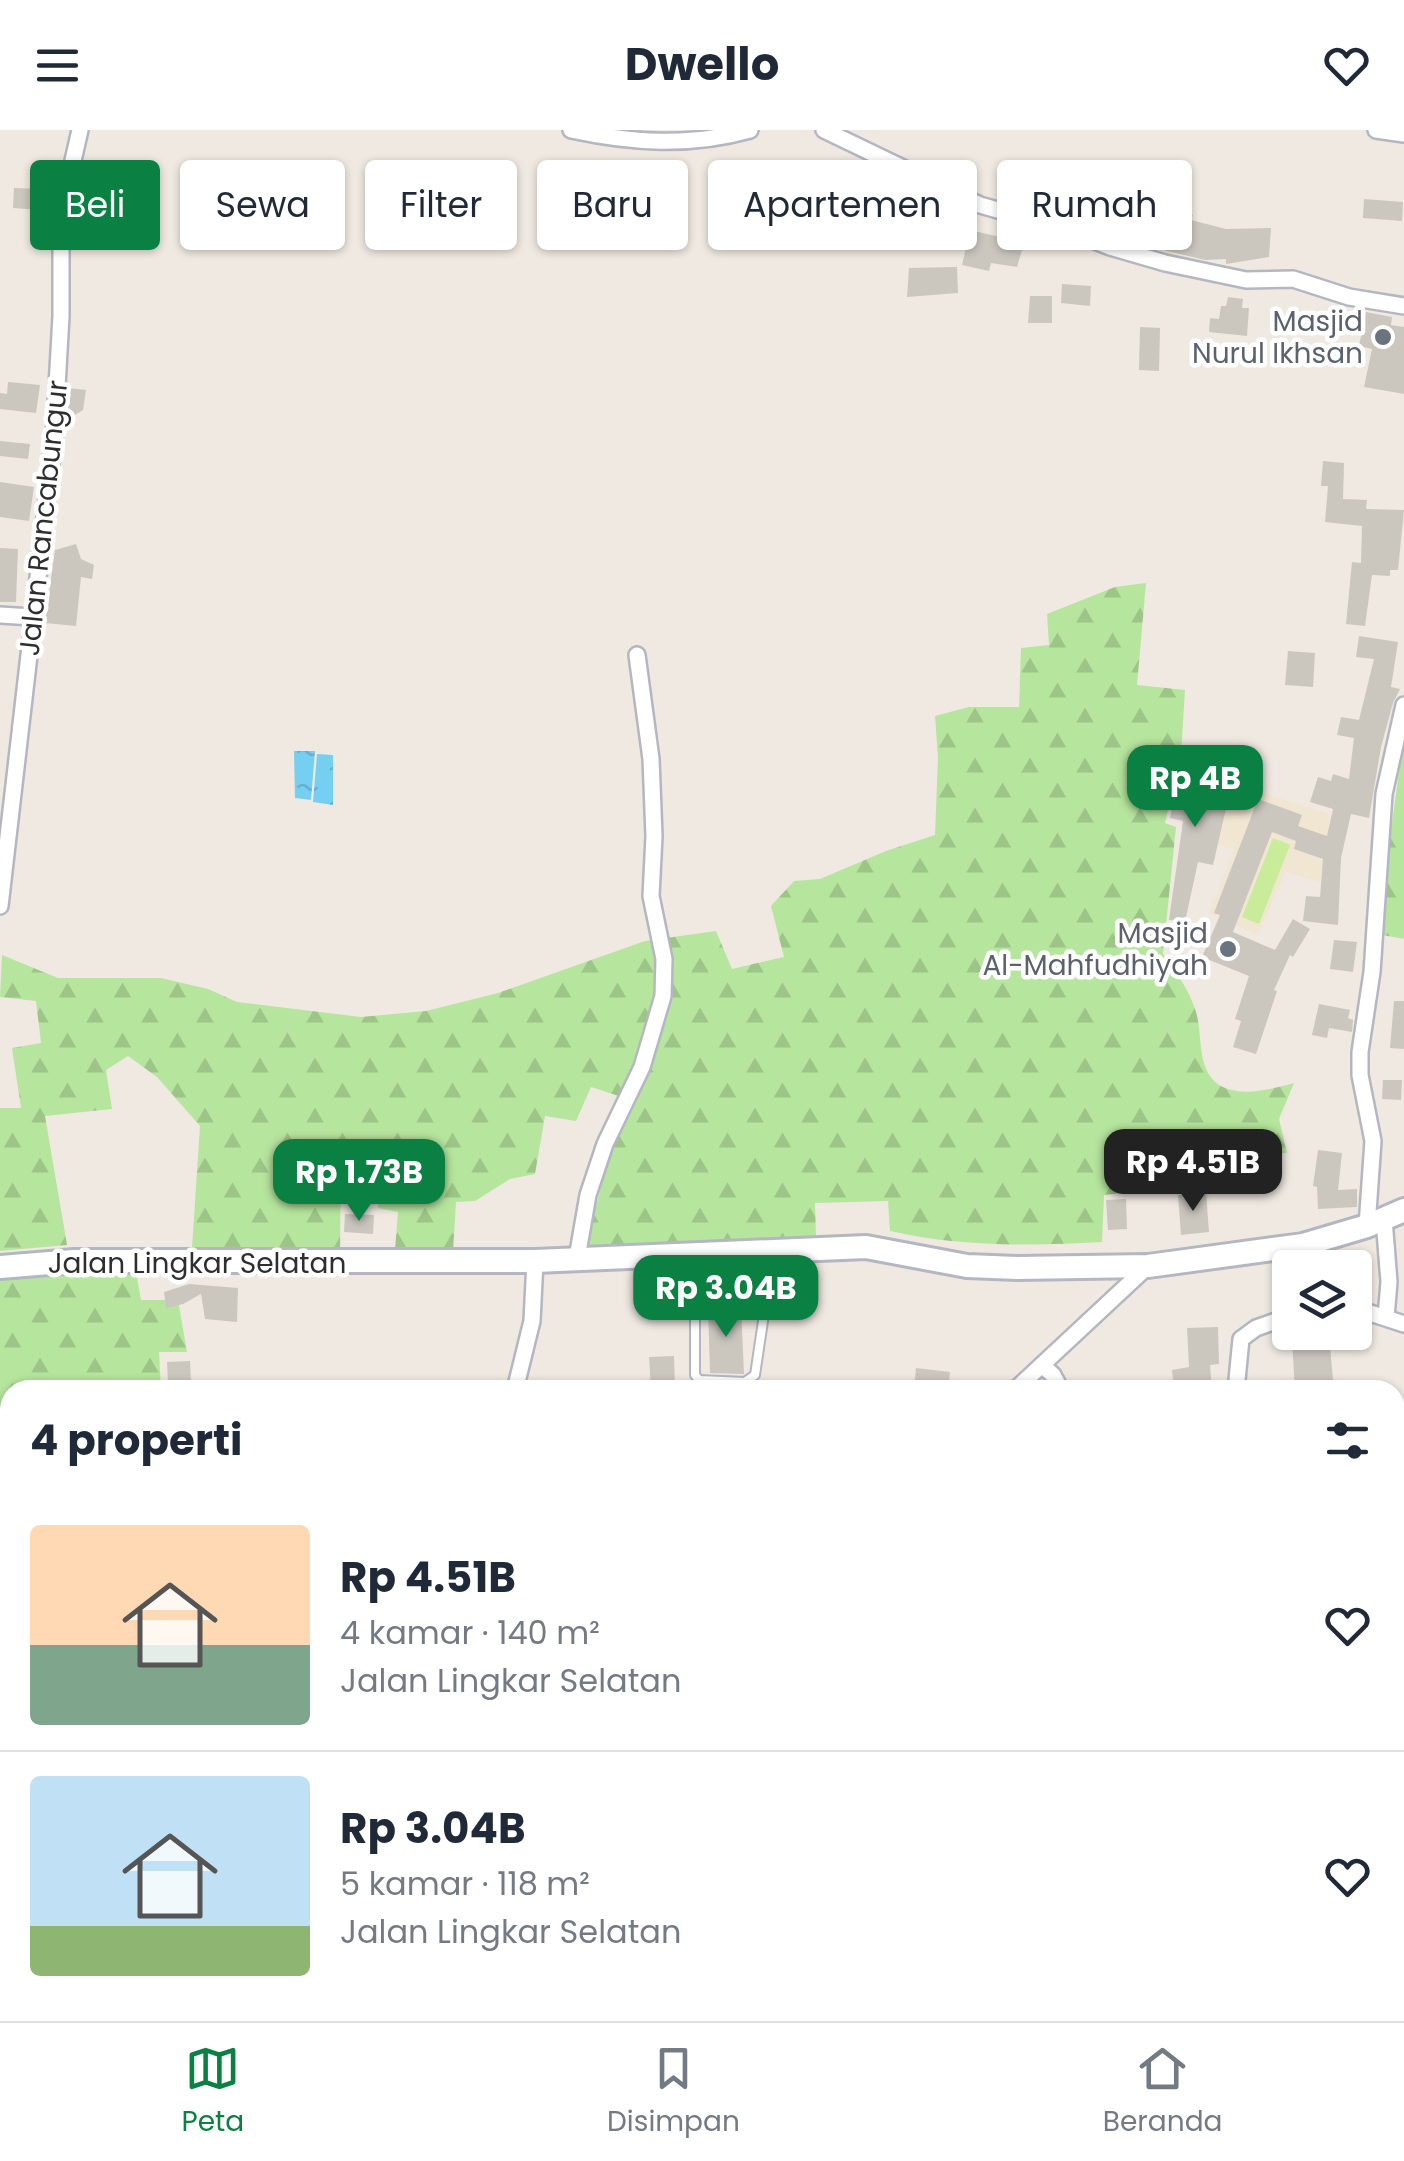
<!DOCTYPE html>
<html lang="id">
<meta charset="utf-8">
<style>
:root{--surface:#fff;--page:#f2f2f3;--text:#1f2937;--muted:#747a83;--line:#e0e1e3;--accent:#0b8043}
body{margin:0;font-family:Poppins,sans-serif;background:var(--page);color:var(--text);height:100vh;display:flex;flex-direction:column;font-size:38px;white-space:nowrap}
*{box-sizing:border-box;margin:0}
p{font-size:32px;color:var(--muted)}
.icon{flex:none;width:55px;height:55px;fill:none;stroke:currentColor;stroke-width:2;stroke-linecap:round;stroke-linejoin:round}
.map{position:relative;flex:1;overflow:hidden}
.side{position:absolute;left:0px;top:1250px;width:1405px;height:642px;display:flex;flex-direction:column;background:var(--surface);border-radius:30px 30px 0 0;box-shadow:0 2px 8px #0004}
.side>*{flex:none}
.hud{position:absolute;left:30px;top:30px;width:1345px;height:90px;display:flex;gap:20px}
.fabs{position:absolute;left:1272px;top:1120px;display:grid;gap:20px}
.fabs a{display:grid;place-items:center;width:100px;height:100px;border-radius:10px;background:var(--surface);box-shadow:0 2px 8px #0004;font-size:50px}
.price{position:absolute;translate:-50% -85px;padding:0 22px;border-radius:20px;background:var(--accent);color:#fff;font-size:32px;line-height:65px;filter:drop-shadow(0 2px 5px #0008)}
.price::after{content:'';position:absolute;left:50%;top:60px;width:30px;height:22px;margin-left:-15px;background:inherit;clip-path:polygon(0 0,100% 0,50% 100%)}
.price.current{background:#222;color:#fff}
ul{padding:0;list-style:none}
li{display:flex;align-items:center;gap:30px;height:250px;padding:0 30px}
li+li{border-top:2px solid var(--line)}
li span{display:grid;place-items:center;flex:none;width:280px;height:200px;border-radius:10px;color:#555}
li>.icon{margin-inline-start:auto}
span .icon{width:120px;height:120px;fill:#fffc;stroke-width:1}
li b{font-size:42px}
h2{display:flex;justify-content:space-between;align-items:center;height:120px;padding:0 30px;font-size:42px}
.tag{padding:0 35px;border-radius:10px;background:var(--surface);box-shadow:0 2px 8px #0004;font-size:35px;line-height:90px}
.tag.current{background:var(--accent);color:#fff}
header{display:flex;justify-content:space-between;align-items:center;height:130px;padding:0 30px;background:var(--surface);font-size:45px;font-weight:700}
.tabs{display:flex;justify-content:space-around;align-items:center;height:140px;border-top:2px solid var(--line);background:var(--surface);font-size:28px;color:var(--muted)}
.tabs a{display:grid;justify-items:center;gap:5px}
.tabs .current{color:var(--accent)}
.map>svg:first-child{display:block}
</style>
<header><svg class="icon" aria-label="menu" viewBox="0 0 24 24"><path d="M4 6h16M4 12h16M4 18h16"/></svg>Dwello<svg class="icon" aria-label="heart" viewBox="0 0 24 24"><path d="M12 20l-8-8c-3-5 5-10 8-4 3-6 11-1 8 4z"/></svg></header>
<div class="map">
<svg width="1404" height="1891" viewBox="0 0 1404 1891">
<defs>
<pattern id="forest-firs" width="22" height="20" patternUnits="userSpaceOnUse" patternTransform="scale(2.5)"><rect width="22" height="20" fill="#b6e59e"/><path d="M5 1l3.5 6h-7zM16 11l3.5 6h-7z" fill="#9dc588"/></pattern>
<pattern id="water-ripples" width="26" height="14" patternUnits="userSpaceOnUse" patternTransform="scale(2.5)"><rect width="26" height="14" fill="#75cff0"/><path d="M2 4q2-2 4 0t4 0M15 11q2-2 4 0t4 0" fill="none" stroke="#66b2ce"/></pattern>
</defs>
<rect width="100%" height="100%" fill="#efe9e1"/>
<!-- education -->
<g fill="#f0e6d1">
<path d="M1207 652 1256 661 1330 684 1320 752 1286 742 1257 805 1209 783 1234 720 1196 707Z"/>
<path d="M10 1651V1821L0 1826V1652Z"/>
</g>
<!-- forest -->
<g fill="url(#forest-firs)">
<path d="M1146 453 1137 555 1185 560 1181 624 1165 693 1176 697 1163 824C1176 842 1188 858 1195 879 1202 898 1198 923 1207 941 1223 973 1268 960 1294 953L1279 989 1287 1023 1206 1025 1200 1055 1104 1065 1102 1112C1031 1116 960 1117 890 1101L888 1071 815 1073 816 1108 585 1119 613 1011 631 970 591 957 576 991 545 986 535 1044 510 1049 475 1071 456 1072 453 1122 395 1120 398 1082 378 1078 381 1035 341 1032 340 1121 192 1118 200 996 157 947 128 926 106 940 112 979 45 986 67 1115 0 1121V978H21L12 918 41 913 36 871 0 867 2 825 58 848H161L208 859 237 872 361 887 426 881 498 863 645 811 716 801 732 839 784 827 771 776 794 751 820 749 886 721 935 705 938 628 935 586 969 577H1019L1021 518 1049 515 1047 484 1115 457Z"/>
<path d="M1402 620H1404V809L1377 804Z"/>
<path d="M77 1141 136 1142 141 1170H178L187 1222H159L161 1260H10V1438L5 1489 0 1490V1148Z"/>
</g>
<!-- pitch -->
<path fill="#c9ec9a" d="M1273 708 1290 715 1259 794 1242 787Z"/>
<!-- water -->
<g fill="url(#water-ripples)">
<path d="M294 621H315L311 670 295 668Z"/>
<path d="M317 624 333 625V675L313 672Z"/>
</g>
<!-- building -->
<g fill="#cbc7bf">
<path d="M14 58 41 59 40 80 13 78Z"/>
<path d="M1364 69 1403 72 1402 91 1363 88Z"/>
<path d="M1162 80 1193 85 1191 90 1226 99 1271 98 1269 127 1226 134V129L1205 130 1151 117Z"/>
<path d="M970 100 1000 107 1001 102 1026 107 1017 137 991 133 989 141 962 135Z"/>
<path d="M957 137 958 163 907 167 909 138Z"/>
<path d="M1062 154 1091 156 1090 176 1061 173Z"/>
<path d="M1030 166H1052V193H1028Z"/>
<path d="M1228 167 1243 169 1242 178H1249L1247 206 1209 202 1210 188 1219 189 1221 176H1226Z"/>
<path d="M1366 182 1392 187 1391 195 1404 197V264L1364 257 1372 219 1359 216Z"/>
<path d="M1140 197 1160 198 1159 241 1139 240Z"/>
<path d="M8 252 40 255 36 283 0 279V263L7 264Z"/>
<path d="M68 258 86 260 83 280 68 289Z"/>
<path d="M0 311 30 314 28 329 0 326Z"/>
<path d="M1323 331 1344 333 1343 369 1367 370 1366 379 1404 380 1398 440H1390V446L1372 445 1365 496 1346 494 1352 432 1361 433 1362 396 1325 392 1328 356H1321Z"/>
<path d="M0 352 34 357 29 391 0 387Z"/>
<path d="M76 414 81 429 94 435 92 449 81 447 76 496 45 493 55 420Z"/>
<path d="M0 418 18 419 16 472H0Z"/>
<path d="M1359 506 1398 512 1391 557 1400 559 1393 573 1381 617 1369 688 1351 684 1341 728 1338 795 1303 791 1306 766 1320 767 1323 729 1294 719 1296 711 1272 702 1233 802 1275 820 1293 789 1310 799 1293 827 1290 825 1274 860 1277 861 1256 924 1233 917 1241 891 1235 889 1249 846 1202 827 1220 785 1214 783 1258 669 1302 685 1298 696 1327 706 1333 679 1310 672 1318 647 1331 651 1333 644 1349 649 1354 608 1337 605 1341 587 1359 590 1374 529 1356 527Z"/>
<path d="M1288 521 1315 523 1313 557 1285 555Z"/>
<path d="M1184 629 1211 635 1205 656 1230 661 1213 735 1198 732 1185 792 1169 790 1183 691 1170 688Z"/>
<path d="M1334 810 1357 812 1353 842 1330 839Z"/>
<path d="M1394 871H1404V919L1390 918Z"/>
<path d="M1319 874 1350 880 1348 888 1353 890 1352 902 1329 898 1327 908 1312 905Z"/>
<path d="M1383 950H1402L1401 970 1382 969Z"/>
<path d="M1318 1020 1342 1023 1338 1060 1357 1059V1077L1318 1079 1317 1057 1313 1056Z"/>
<path d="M1206 1063 1209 1102 1181 1105 1178 1065Z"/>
<path d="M1126 1069 1127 1099 1108 1100 1106 1070Z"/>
<path d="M345 1084 374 1085 373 1104 344 1102Z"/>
<path d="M731 1149H754L755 1164 731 1165Z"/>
<path d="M189 1154 238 1158 237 1192 205 1189 201 1164 183 1174 166 1178 164 1162Z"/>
<path d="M741 1176 744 1244 710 1243 708 1177Z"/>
<path d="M1218 1197 1219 1234 1210 1235 1212 1260H1174L1172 1240 1189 1237 1187 1198Z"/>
<path d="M1329 1206 1334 1260H1295L1292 1211Z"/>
<path d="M674 1226 675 1260H651L649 1227Z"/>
<path d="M190 1231 191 1253 168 1254 167 1232Z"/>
<path d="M916 1238 950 1242 948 1260H914Z"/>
</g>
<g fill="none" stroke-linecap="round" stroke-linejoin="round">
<defs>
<path id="lane" d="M695 1127V1245L699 1250 745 1252 755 1245 773 1124"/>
<g id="street">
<path d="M571 0C632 13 689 17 750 0"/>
<path d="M824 0 980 75 1064 99 1110 117 1165 133 1246 150 1293 149 1349 167 1404 176"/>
<path d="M1376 0 1404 4"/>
<path d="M0 485 32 487"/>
<path d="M0 776 54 309 61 186V83L80 0"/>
<path d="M1384 1089 1389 1152 1386 1187"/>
<path d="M1367 1096 1373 1011 1360 945V922L1372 842 1384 664 1404 575"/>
<path d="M577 1128 588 1065 605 1014 642 937 663 866 664 829 651 766 654 706 651 629 637 525"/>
<path d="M1355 1178 1404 1194"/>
<path d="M1042 1235 1053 1245 1061 1260"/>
<path d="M515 1260 532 1191 535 1131"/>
<path d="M1015 1260 1148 1136"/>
<path d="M1236 1260 1241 1209 1256 1198 1290 1186"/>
<path d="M0 1839 10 1834"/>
<path d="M359 1891V1882"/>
<path d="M659 1891V1882"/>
</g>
<path id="secondary" d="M0 1137 74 1131H535L866 1117 967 1136 1017 1138 1148 1136 1303 1115 1367 1096 1404 1080"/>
</defs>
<!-- lane casing -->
<use href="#lane" stroke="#b4b7c1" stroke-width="12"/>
<!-- street casing -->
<use href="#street" stroke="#b4b7c1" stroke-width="20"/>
<!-- secondary casing -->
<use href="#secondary" stroke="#b4b7c1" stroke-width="28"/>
<!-- lane -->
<use href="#lane" stroke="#fff" stroke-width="8"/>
<!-- street -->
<use href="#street" stroke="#fff" stroke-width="15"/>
<!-- secondary -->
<use href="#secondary" stroke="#fff" stroke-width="22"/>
</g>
<!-- markers -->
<g fill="#6b7280" stroke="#fff" stroke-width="4">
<circle cx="1383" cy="207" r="10"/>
<circle cx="1228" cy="819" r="10"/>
</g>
<g text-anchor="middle" stroke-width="9" stroke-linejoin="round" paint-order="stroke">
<!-- worship labels -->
<g font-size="28" fill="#5b616d" stroke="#fff" text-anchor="end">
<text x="1363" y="201">Masjid<tspan x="1363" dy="32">Nurul Ikhsan</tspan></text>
<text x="1208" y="813">Masjid<tspan x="1208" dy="32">Al-Mahfudhiyah</tspan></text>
</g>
<!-- street labels -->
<g font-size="28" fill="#2e2e2e" stroke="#fff">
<text transform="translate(43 388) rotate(-84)" y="10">Jalan Rancabungur</text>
<text x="197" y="1143">Jalan Lingkar Selatan</text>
</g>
</g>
</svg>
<div class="fabs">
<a><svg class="icon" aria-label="layers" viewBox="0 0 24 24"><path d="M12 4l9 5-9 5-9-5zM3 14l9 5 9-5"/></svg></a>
</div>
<b class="price" style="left:1195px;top:700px">Rp 4B</b>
<b class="price current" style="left:1193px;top:1084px">Rp 4.51B</b>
<b class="price" style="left:359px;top:1094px">Rp 1.73B</b>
<b class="price" style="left:726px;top:1210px">Rp 3.04B</b>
<div class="hud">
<a class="tag current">Beli</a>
<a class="tag">Sewa</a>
<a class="tag">Filter</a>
<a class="tag">Baru</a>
<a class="tag">Apartemen</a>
<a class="tag">Rumah</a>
</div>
<section class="side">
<h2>4 properti<svg class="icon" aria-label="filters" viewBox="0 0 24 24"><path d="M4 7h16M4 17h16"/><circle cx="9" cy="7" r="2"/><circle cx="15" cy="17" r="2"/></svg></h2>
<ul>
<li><span style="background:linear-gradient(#ffd9b3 60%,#7fa58c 0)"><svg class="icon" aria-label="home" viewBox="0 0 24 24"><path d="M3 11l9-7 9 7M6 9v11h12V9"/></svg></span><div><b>Rp 4.51B</b><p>4 kamar · 140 m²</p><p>Jalan Lingkar Selatan</p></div><svg class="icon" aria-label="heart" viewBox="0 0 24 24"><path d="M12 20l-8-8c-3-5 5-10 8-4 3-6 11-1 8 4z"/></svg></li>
<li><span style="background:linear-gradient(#bfe0f5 75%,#8fb573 0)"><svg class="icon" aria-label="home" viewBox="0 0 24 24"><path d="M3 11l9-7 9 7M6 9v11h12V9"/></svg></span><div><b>Rp 3.04B</b><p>5 kamar · 118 m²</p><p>Jalan Lingkar Selatan</p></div><svg class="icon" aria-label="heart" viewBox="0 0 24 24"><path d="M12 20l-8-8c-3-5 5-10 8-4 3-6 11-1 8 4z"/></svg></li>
</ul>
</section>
</div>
<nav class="tabs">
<a class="current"><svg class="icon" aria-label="map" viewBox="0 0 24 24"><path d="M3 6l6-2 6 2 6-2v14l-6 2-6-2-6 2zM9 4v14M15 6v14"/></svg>Peta</a>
<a><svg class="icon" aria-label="saved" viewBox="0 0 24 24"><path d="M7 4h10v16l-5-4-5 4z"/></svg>Disimpan</a>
<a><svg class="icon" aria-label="home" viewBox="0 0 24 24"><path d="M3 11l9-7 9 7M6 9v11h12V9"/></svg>Beranda</a>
</nav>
